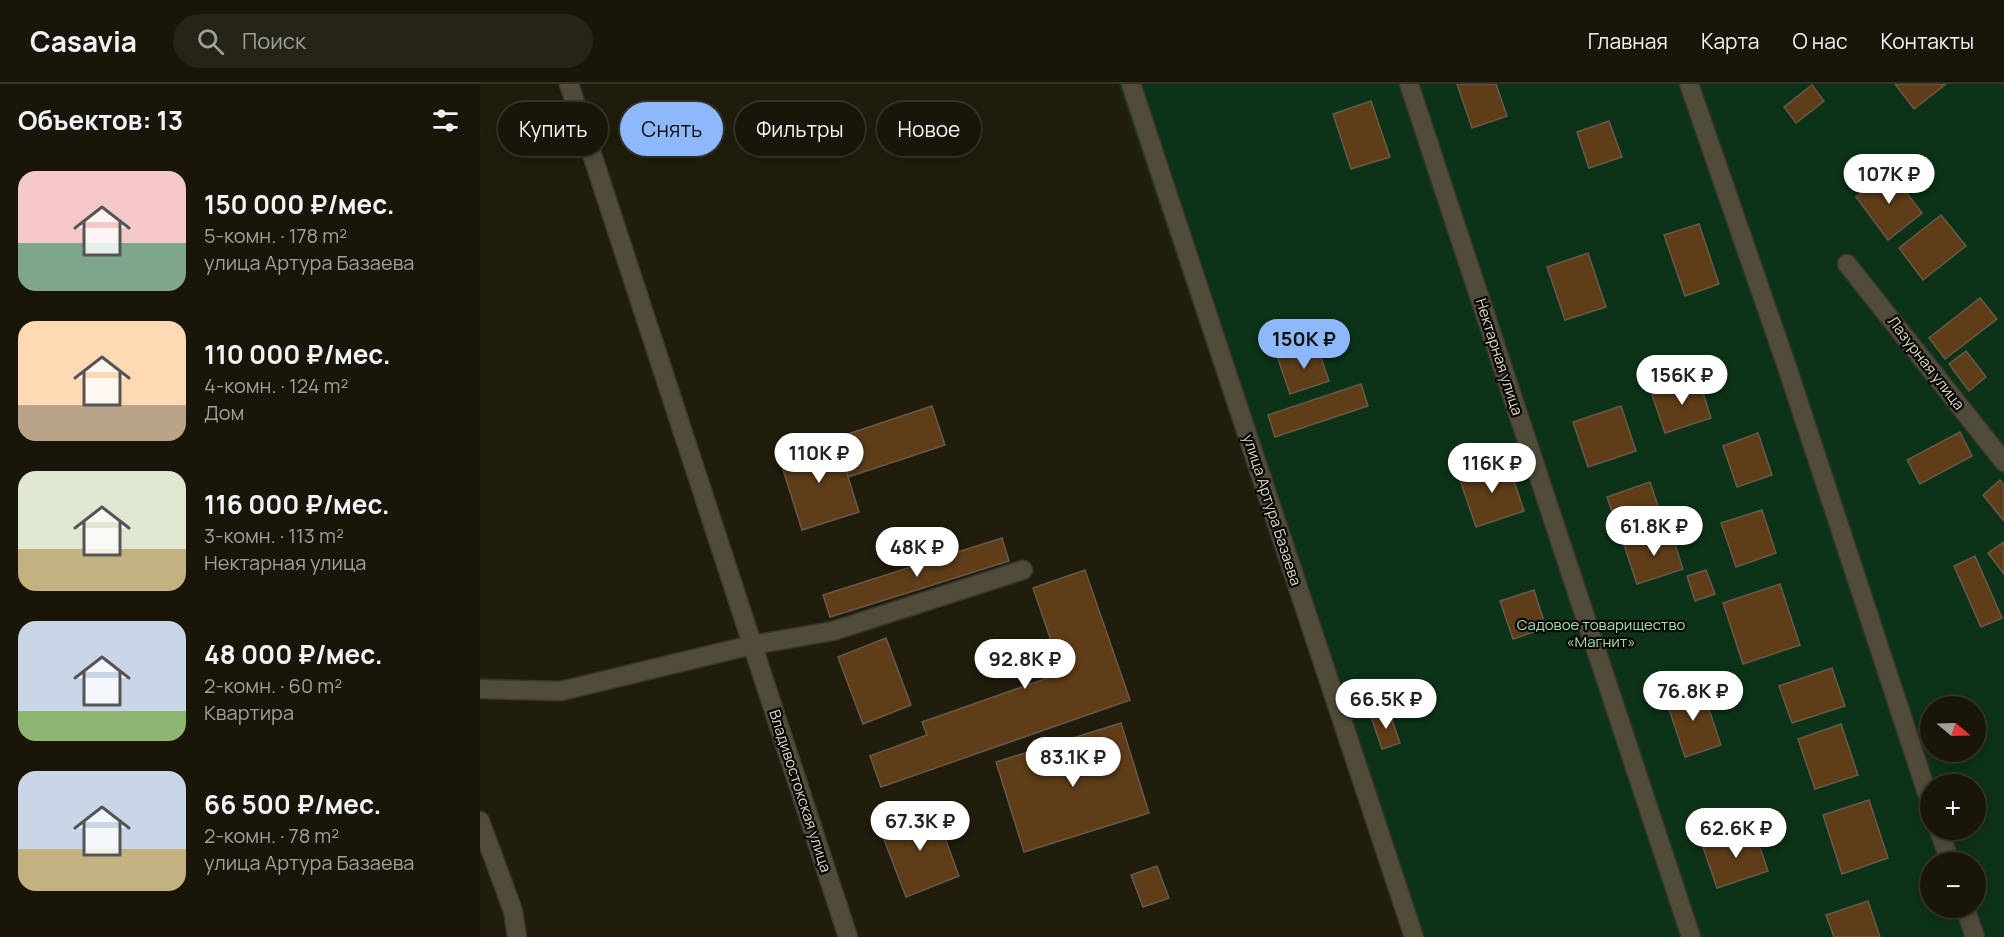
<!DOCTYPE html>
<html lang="ru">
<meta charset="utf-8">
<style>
:root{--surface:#191609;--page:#262317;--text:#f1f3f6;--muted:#9f9f9c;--line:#37352a;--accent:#8db9fc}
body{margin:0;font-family:Manrope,sans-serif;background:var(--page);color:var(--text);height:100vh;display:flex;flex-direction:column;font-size:22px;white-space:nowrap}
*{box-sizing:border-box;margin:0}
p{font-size:20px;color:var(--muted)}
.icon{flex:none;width:33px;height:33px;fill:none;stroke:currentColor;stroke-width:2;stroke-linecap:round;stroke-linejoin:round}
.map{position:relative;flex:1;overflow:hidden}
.details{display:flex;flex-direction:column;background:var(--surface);width:480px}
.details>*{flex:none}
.guide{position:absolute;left:18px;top:18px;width:570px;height:54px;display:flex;gap:12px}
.needle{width:39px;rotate:109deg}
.buttons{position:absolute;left:1440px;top:612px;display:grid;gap:12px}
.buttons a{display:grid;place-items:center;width:66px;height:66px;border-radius:50%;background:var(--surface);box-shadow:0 3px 15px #0003,0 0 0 2px var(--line);font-size:30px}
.price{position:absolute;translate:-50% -51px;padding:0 14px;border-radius:21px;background:#fff;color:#222;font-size:20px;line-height:39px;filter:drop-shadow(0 2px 3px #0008)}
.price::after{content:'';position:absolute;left:50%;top:36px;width:18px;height:14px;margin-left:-9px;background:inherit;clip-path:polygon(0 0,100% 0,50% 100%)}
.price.active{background:var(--accent);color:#111}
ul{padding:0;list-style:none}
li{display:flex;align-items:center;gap:18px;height:150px;padding:0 18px}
li span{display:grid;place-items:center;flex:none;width:168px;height:120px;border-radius:18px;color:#555}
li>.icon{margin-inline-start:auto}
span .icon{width:72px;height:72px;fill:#fffc;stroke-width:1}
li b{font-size:26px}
h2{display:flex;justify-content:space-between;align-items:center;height:72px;padding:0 18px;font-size:26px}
.pill{padding:0 21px;border-radius:27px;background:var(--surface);box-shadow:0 3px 15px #0003,0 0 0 2px var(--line);font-size:21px;line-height:54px}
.pill.active{background:var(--accent);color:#111}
header{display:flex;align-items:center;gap:36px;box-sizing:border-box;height:84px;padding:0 30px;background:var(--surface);border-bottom:2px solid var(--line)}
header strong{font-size:28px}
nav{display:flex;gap:33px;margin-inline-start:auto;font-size:21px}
.search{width:420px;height:54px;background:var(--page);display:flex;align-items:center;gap:15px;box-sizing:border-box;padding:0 21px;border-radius:33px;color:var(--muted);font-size:22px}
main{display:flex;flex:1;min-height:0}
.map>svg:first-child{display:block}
</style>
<header>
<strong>Casavia</strong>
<div class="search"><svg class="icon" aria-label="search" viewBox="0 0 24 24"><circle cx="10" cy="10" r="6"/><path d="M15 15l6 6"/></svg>Поиск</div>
<nav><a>Главная</a><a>Карта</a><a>О нас</a><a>Контакты</a></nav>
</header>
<main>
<section class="details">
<h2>Объектов: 13<svg class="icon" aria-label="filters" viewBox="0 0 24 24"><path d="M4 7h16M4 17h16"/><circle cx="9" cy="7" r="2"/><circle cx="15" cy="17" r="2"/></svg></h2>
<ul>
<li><span style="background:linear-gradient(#f6c9c9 60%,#7fa58c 0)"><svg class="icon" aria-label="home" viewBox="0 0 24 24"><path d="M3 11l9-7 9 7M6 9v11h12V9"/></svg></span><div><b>150 000 ₽/мес.</b><p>5-комн. · 178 m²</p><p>улица Артура Базаева</p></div></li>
<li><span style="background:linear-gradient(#ffd9b3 70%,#b9a48a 0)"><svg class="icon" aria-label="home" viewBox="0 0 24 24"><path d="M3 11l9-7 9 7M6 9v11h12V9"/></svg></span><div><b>110 000 ₽/мес.</b><p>4-комн. · 124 m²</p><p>Дом</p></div></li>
<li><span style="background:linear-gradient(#dfe7d0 65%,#c2b280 0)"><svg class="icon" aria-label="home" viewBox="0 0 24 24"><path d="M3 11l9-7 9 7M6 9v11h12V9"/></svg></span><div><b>116 000 ₽/мес.</b><p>3-комн. · 113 m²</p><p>Нектарная улица</p></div></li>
<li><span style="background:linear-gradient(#c9d6e8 75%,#8fb573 0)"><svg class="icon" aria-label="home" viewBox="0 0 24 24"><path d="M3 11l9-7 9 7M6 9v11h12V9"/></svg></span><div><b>48 000 ₽/мес.</b><p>2-комн. · 60 m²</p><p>Квартира</p></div></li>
<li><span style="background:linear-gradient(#c9d6e8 65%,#c2b280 0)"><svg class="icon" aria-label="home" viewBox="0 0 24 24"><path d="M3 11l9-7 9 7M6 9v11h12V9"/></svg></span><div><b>66 500 ₽/мес.</b><p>2-комн. · 78 m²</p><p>улица Артура Базаева</p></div></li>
</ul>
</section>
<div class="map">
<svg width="1524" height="853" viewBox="0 0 1524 853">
<rect width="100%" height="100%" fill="#211d0c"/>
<!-- green -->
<path fill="#0c3317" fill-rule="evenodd" d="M638 0H1524V853H926ZM1450 622H1496V668H1450ZM1450 700H1496V746H1450ZM1450 778H1496V824H1450Z"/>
<!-- building -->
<g fill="#5f3d19" stroke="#68584a" stroke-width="1.5">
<path d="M977 0H1016L1027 32 992 44Z"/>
<path d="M1415 0H1466L1434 25Z"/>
<path d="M1332 1 1344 17 1316 39 1304 23Z"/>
<path d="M891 17 910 73 871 85 853 30Z"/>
<path d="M1129 37 1142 73 1109 84 1097 48Z"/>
<path d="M1410 87 1442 129 1408 156 1376 113Z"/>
<path d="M1461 131 1486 162 1443 196 1419 164Z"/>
<path d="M1219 140 1239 200 1205 212 1184 151Z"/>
<path d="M1108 169 1126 223 1085 236 1067 183Z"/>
<path d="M1500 214 1517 235 1465 275 1449 254Z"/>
<path d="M837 262 849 297 810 310 798 275Z"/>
<path d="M1486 267 1506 293 1489 307 1469 280Z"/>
<path d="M1219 295 1231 334 1185 349 1172 311Z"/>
<path d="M881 300 888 322 795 353 788 331Z"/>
<path d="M452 322 465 361 368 393 356 354Z"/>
<path d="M1141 322 1156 367 1108 383 1093 338Z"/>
<path d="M1480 348 1492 372 1440 400 1427 376Z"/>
<path d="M1278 349 1292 391 1257 403 1243 362Z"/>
<path d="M356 354 379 428 322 446 299 373Z"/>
<path d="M1027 376 1044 427 996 443 979 393Z"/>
<path d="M1520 396 1524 401V437L1503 411Z"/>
<path d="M1170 398 1185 443 1142 457 1127 413Z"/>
<path d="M1282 426 1296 469 1256 483 1241 439Z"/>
<path d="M1190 445 1203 485 1157 500 1144 461Z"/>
<path d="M522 454 529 477 350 533 343 511Z"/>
<path d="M1524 458V490L1508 469Z"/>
<path d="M1495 472 1522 534 1501 543 1474 482Z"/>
<path d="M605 486 650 616 401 703 390 672 447 651 442 638 582 589 553 504Z"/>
<path d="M1226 486 1235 510 1215 517 1207 492Z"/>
<path d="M1300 500 1320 561 1263 580 1243 519Z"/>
<path d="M1054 506 1066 544 1033 555 1020 517Z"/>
<path d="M406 554 431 621 383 640 358 573Z"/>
<path d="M1352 584 1365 622 1312 639 1299 602Z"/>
<path d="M1222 604 1241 661 1205 673 1186 616Z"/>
<path d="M909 627 920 659 902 665 891 633Z"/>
<path d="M641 639 669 729 544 768 516 678Z"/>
<path d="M1361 640 1378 691 1335 705 1318 655Z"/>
<path d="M1389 716 1408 774 1362 790 1343 731Z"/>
<path d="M454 724 479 792 426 813 400 745Z"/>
<path d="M1274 746 1288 787 1237 804 1223 763Z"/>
<path d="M677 782 689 814 663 823 651 791Z"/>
<path d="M1388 817 1400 853H1354L1346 831Z"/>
</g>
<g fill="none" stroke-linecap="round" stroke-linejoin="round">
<defs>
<g id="minor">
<path d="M89 0 368 853"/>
<path d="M651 0 934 853"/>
<path d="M929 0 1211 853"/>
<path d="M1209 0 1306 280 1450 718"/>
<path d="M1367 180 1524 378"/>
<path d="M0 605 81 607 272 561 353 547 543 486"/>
<path d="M0 737 33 827 37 853"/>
<path d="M1459 746 1470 778"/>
<path d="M1485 824 1495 853"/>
</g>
</defs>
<!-- minor casing -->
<use href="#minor" stroke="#39362e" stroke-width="21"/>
<!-- minor -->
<use href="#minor" stroke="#514c3a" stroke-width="18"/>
</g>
<g text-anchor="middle" stroke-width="4.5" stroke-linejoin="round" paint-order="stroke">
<!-- street labels -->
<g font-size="15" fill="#dedbd0" stroke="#090703">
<text transform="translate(1019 273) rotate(72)" y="5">Нектарная улица</text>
<text transform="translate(1446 279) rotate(52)" y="5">Лазурная улица</text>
<text transform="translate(792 426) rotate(72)" y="5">улица Артура Базаева</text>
<text transform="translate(320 707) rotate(72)" y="5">Владивостокская улица</text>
</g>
<!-- park labels -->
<g font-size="15" fill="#a0e1ab" stroke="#090703">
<text x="1121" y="546">Садовое товарищество<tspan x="1121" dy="17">«Магнит»</tspan></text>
</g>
</g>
</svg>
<div class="buttons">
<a><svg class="needle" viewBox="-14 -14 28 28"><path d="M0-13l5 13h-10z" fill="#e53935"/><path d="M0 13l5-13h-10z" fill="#9f9f9c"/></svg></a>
<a>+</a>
<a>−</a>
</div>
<b class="price" style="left:1409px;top:121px">107K ₽</b>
<b class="price active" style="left:824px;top:286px">150K ₽</b>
<b class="price" style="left:1202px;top:322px">156K ₽</b>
<b class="price" style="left:339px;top:400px">110K ₽</b>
<b class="price" style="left:1012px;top:410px">116K ₽</b>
<b class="price" style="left:1174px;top:473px">61.8K ₽</b>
<b class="price" style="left:437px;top:494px">48K ₽</b>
<b class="price" style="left:545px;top:606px">92.8K ₽</b>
<b class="price" style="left:1213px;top:638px">76.8K ₽</b>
<b class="price" style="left:906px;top:646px">66.5K ₽</b>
<b class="price" style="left:593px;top:704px">83.1K ₽</b>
<b class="price" style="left:440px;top:768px">67.3K ₽</b>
<b class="price" style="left:1256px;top:775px">62.6K ₽</b>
<div class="guide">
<a class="pill">Купить</a>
<a class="pill active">Снять</a>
<a class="pill">Фильтры</a>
<a class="pill">Новое</a>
</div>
</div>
</main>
